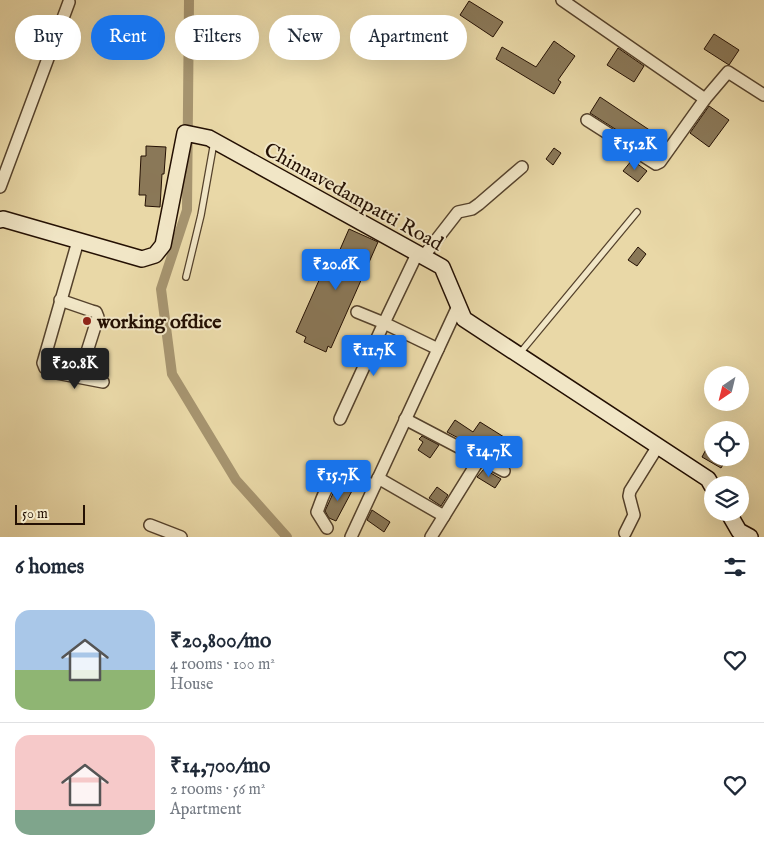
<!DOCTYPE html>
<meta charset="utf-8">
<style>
:root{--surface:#fff;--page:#f2f2f3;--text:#1f2937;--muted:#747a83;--line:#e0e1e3;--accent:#1a73e8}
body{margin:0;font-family:"IM FELL English",serif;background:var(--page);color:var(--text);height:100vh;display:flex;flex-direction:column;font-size:19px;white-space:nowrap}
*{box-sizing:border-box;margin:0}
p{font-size:16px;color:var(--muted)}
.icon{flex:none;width:28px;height:28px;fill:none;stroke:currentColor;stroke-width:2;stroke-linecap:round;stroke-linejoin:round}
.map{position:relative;height:537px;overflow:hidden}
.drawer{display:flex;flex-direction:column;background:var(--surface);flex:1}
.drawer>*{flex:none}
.guide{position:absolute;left:15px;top:15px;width:500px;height:45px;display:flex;gap:10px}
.needle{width:32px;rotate:215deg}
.buttons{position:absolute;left:704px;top:366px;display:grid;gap:10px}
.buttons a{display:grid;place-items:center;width:45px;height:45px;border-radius:50%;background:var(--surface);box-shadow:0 5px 20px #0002;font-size:25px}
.scale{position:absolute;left:15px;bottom:12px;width:70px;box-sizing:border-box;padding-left:5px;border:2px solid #241003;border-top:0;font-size:14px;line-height:18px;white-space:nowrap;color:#241003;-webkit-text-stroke:4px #f1e6c6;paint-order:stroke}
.price{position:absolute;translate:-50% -42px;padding:0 11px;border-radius:5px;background:var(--accent);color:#fff;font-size:16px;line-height:32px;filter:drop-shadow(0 1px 2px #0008)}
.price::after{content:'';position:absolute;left:50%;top:30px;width:15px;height:11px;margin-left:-8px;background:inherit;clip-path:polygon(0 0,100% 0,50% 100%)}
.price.active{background:#222;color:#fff}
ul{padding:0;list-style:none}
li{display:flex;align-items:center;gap:15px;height:125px;padding:0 15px}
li+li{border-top:1px solid var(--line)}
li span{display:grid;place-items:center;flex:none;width:140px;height:100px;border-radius:15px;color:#555}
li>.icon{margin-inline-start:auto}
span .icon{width:60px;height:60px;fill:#fffc;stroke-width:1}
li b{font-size:21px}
h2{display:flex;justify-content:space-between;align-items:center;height:60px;padding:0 15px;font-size:21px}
.chip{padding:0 18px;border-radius:22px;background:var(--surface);box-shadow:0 5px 20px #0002;font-size:18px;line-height:45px}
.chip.active{background:var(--accent);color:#fff}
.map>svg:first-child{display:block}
</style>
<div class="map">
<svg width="764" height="537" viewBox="0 0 764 537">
<rect width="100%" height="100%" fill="#e9d8a7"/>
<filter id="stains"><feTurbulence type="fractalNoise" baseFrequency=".004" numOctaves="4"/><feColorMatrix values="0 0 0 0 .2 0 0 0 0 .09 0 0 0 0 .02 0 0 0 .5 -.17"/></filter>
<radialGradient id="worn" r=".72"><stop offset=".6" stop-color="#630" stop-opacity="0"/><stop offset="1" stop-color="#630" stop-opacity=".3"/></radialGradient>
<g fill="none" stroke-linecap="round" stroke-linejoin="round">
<!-- canal -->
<path stroke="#a6946f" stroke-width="10" d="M189 0 187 210 161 289 172 374 236 480 287 537"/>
</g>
<!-- building -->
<g fill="#8a7858" stroke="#241003">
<path d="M469 1 503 22 493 37 460 15Z"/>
<path d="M714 34 739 50 729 65 704 49Z"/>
<path d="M554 41 575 56 558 80 561 82 554 94 496 59 502 47 536 67Z"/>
<path d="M618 48 644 66 634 82 607 65Z"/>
<path d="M600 97 666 141 656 155 590 113Z"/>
<path d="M709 106 729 120 709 147 690 133Z"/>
<path d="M146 146 166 147 164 174H162L160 207 145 206 146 195H139L141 156H146Z"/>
<path d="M554 148 561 153 553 165 546 159Z"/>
<path d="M632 160 647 171 638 182 623 171Z"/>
<path d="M349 229 378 242 331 348 328 346 326 352 304 342 306 337 296 332 329 258 335 261Z"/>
<path d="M638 247 646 254 637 266 628 260Z"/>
<path d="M455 420 473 432 480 422 504 437 492 456 447 432Z"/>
<path d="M422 436 439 445 430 458 418 450 423 442 419 439Z"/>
<path d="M712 438V458H727L721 468 702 457Z"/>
<path d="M484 469 501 479 495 488 477 477Z"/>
<path d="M316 471 326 477 319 487 309 481Z"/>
<path d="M343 485 353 489 336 521 329 518 325 511 335 489Z"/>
<path d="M437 487 448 495 441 506 429 498Z"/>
<path d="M372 510 390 522 384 532 367 520Z"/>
</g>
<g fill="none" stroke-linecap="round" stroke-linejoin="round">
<defs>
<g id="lane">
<path d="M186 277 201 215 214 142"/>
<path d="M520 353 637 212"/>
</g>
<g id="street">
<path d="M562 0 705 99 728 72 764 95"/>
<path d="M587 120 656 164 660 162 705 99"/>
<path d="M0 187 69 2"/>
<path d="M78 241 43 363 45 368 51 372 103 382"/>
<path d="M417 254 384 323 438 349"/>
<path d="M423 257 458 212 472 209 479 204 522 167"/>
<path d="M60 300 92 311 96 312 98 317 85 358"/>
<path d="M340 419 384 323 357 312"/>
<path d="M405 419 504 471"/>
<path d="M378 478 444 516 480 458"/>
<path d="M150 525 181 537"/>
<path d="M327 528 317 512C322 500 327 477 343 477L375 485"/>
<path d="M625 533 634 515 629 496 630 491 658 446"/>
<path d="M351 537 458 306"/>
<path d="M431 537 444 516"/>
</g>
<g id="secondary">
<path d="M0 220 3 219 142 259 155 255 163 245 185 133 209 138 442 267 464 319 708 479 712 486"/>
<path d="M728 512 739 531 750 537"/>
</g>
</defs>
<!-- lane casing -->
<use href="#lane" stroke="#55422c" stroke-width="8"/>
<!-- street casing -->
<use href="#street" stroke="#55422c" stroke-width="14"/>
<!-- secondary casing -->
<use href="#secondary" stroke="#241003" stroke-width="18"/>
<!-- lane -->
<use href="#lane" stroke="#f1e6c6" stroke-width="5.5"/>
<!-- street -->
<use href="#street" stroke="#f1e6c6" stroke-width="11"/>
<!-- secondary -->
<use href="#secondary" stroke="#f1e6c6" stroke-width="15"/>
</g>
<!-- markers -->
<circle fill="#8f2418" stroke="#f1e6c6" stroke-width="2" cx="87" cy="321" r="5"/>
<g text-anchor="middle" stroke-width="4" stroke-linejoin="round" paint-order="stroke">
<!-- street labels -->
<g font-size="20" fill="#241003" stroke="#f1e6c6">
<text transform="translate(354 196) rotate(29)" y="7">Chinnavedampatti Road</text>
</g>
<!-- poi labels -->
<g font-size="20" font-weight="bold" fill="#241003" stroke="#f1e6c6" text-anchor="start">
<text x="97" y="328">working ofdice</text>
</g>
</g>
<rect width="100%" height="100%" filter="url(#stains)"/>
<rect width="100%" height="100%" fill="url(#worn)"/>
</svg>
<div class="buttons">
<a><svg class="needle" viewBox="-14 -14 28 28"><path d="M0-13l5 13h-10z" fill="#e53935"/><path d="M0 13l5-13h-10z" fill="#747a83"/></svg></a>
<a><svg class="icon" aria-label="locate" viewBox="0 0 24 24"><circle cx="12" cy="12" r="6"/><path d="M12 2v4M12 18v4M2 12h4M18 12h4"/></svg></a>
<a><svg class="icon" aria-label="layers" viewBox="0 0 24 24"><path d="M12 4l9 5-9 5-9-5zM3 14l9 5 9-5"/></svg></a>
</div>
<div class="scale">50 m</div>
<b class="price" style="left:635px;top:171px">₹15.2K</b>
<b class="price" style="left:336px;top:291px">₹20.6K</b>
<b class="price" style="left:374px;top:377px">₹11.7K</b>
<b class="price active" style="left:75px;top:390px">₹20.8K</b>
<b class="price" style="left:489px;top:478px">₹14.7K</b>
<b class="price" style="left:338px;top:502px">₹15.7K</b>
<div class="guide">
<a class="chip">Buy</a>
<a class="chip active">Rent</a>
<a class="chip">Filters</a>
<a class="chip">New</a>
<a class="chip">Apartment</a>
</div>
</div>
<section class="drawer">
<h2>6 homes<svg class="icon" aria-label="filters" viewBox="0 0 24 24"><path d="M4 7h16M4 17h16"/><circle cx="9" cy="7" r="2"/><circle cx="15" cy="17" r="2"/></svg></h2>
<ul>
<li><span style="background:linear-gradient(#a9c7e8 60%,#8fb573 0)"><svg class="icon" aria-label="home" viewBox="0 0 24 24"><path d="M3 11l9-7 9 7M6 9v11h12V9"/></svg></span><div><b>₹20,800/mo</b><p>4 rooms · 100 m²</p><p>House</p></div><svg class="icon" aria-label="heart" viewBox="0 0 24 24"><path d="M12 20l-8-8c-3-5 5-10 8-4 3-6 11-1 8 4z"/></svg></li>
<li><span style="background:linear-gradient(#f6c9c9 75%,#7fa58c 0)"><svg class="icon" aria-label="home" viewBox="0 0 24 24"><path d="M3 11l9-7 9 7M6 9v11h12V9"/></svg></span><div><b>₹14,700/mo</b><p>2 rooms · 56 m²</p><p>Apartment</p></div><svg class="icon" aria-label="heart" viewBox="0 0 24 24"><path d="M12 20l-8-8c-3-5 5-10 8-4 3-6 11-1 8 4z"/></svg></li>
</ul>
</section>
